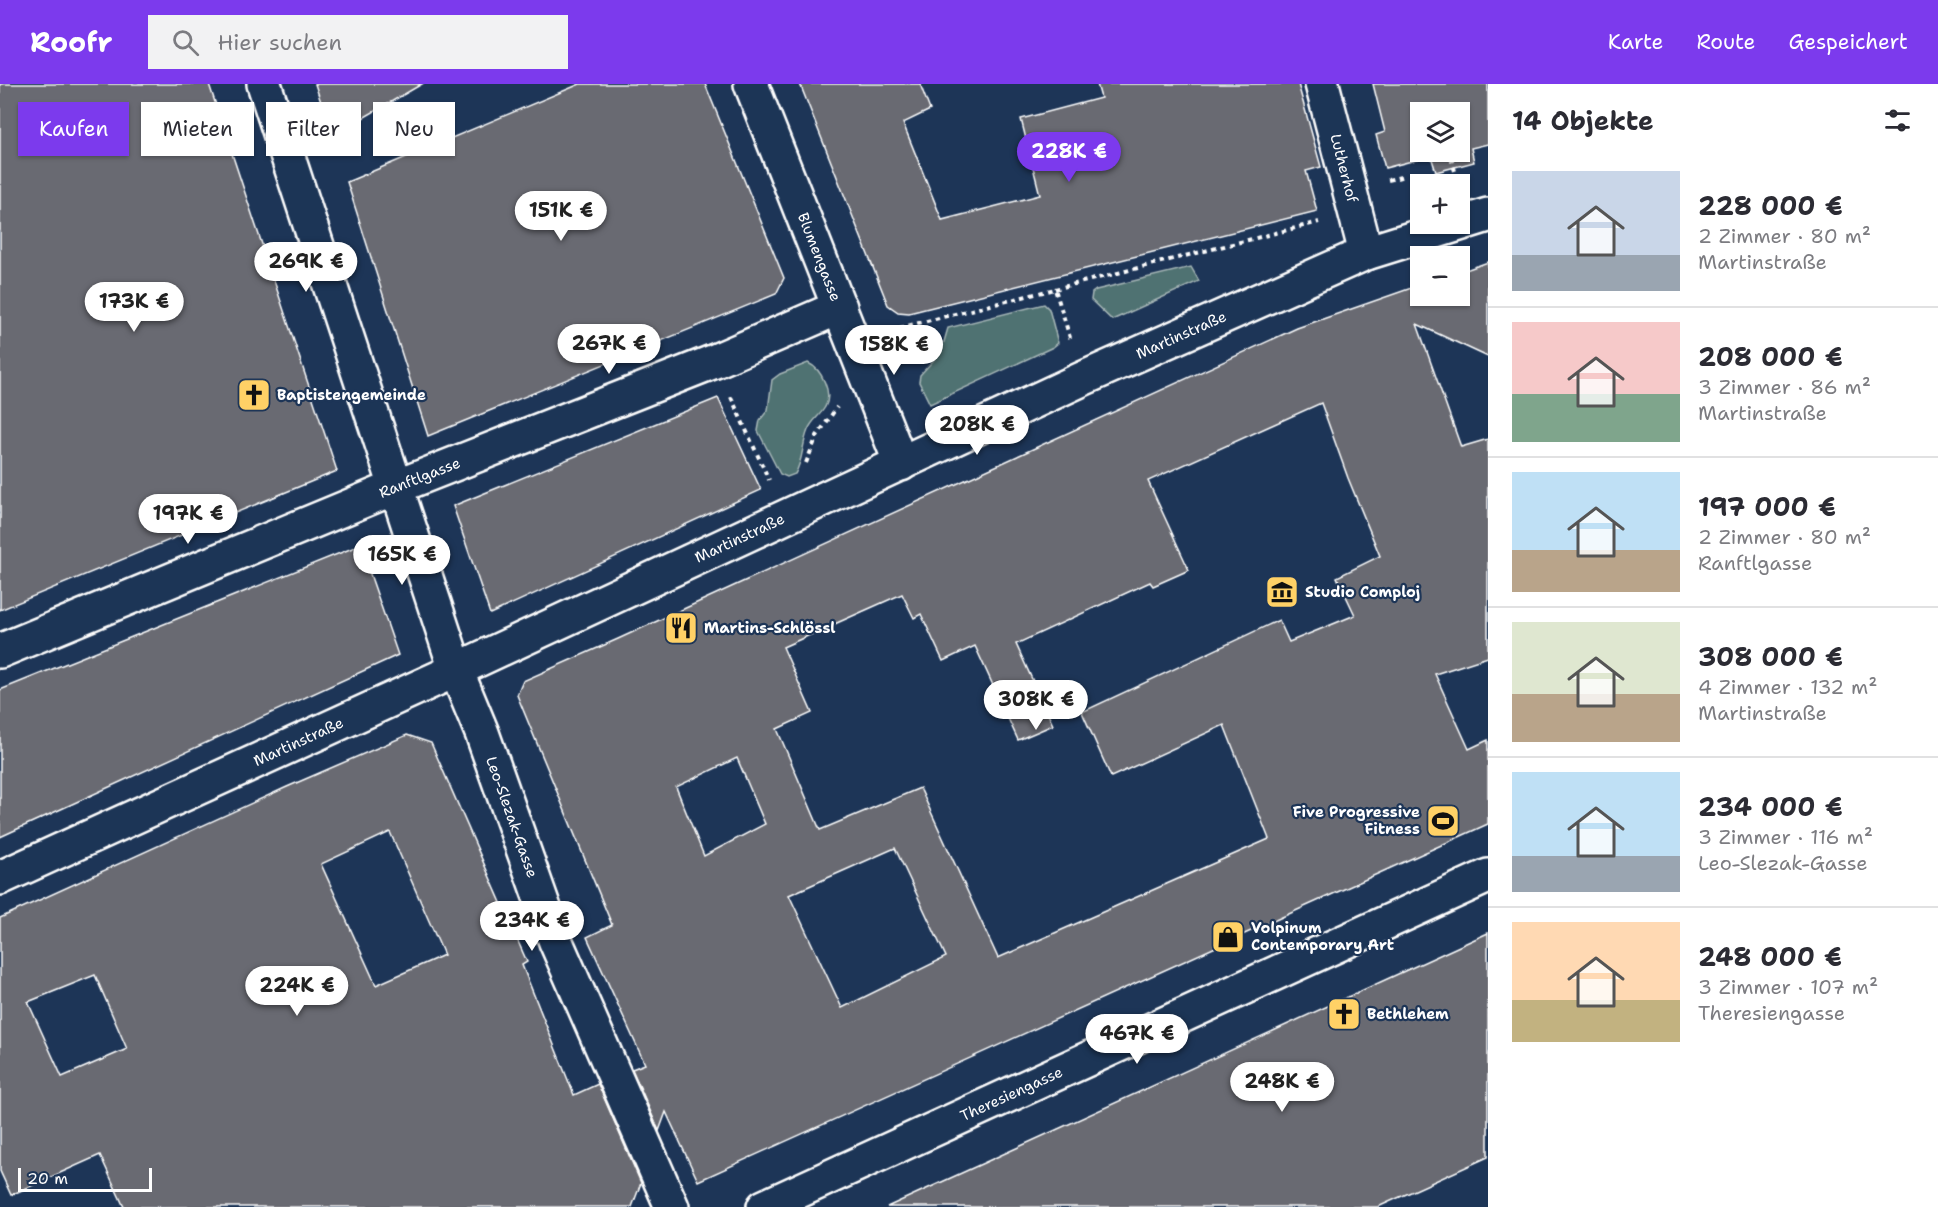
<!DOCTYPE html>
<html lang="de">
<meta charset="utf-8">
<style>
:root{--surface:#fff;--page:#f2f2f3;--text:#2b2b33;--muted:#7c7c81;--line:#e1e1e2;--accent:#7c3aed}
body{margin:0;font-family:"Shantell Sans",sans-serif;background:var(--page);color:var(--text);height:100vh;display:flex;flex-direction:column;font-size:22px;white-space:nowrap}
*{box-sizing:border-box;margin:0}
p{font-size:20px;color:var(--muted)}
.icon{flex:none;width:33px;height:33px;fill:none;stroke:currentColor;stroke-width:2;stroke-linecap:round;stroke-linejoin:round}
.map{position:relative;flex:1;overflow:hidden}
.sheet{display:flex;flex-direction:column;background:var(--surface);width:450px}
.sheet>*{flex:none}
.top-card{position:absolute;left:18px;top:18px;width:570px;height:54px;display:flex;gap:12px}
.buttons{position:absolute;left:1410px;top:18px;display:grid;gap:12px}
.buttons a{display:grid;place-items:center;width:60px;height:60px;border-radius:0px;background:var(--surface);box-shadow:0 2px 4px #0004;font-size:30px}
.scale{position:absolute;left:18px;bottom:15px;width:134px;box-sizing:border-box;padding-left:6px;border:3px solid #fff;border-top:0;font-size:16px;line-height:21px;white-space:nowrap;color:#fff;-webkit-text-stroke:4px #1d3557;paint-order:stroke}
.price{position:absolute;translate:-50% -51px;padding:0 14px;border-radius:21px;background:#fff;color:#222;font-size:20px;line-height:39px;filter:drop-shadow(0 2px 3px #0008)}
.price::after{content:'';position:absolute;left:50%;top:36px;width:18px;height:14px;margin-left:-9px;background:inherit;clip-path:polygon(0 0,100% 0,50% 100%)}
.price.on{background:var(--accent);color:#fff}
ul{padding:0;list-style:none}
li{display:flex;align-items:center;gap:18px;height:150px;padding:0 24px}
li+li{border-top:2px solid var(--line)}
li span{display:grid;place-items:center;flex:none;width:168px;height:120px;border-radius:0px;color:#555}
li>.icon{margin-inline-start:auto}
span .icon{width:72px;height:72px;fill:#fffc;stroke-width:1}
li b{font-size:26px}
h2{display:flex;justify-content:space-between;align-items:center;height:72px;padding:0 24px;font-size:26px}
.tag{padding:0 21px;border-radius:0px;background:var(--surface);box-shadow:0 2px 4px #0004;font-size:21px;line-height:54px}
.tag.on{background:var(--accent);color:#fff}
header{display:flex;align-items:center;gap:36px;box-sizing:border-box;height:84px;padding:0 30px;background:var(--accent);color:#fff}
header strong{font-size:28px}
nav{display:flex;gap:33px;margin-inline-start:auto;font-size:21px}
.search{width:420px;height:54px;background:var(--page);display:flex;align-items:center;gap:15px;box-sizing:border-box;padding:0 21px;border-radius:0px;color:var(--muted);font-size:22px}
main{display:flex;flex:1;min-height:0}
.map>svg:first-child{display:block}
</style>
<header>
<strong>Roofr</strong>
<div class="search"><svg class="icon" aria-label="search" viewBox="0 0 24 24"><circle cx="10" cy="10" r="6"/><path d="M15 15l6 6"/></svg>Hier suchen</div>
<nav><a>Karte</a><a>Route</a><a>Gespeichert</a></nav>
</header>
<main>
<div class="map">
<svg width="1488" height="1123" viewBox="0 0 1488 1123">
<rect width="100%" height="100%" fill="#1d3557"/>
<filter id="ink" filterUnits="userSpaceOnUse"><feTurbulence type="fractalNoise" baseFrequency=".0167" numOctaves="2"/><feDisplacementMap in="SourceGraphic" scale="12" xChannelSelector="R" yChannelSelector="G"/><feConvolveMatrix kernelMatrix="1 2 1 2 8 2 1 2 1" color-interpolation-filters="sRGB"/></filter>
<g filter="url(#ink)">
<!-- green -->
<g fill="#507272" stroke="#a8b8b8" stroke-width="1.5">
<path d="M1191 183 1199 197 1112 236 1091 216 1092 209 1096 206Z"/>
<path d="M1044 220 1049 225 1058 259 1053 263 930 320 919 298 920 291 941 268 948 244Z"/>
<path d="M808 279C822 285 833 310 825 323 820 332 812 336 808 346 802 360 803 377 795 390L787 393 780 390 758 347 760 336 768 326 772 296 780 290Z"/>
</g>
<!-- building -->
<g fill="#696b72" stroke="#fff" stroke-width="1.5" fill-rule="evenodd">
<path d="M0 0H209L337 387 0 526Z"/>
<path d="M315 0H422L332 52Z"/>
<path d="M580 0H705L784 194 776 210 428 352 347 98Z"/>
<path d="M800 0H920L930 26 903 39 942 136 1040 111 1021 35 1101 14 1097 0H1298L1321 83 1306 87 1317 127 909 229 898 228 888 221Z"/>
<path d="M1373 0H1488V60L1471 64 1474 78 1436 88 1431 72 1385 84 1376 51 1385 48ZM1420 28H1460V68H1420Z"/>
<path d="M1488 178V273L1417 240 1461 363 1488 355V573L1435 590 1469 665 1488 656V740L698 1097 666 1028 659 1047 632 985 645 980 587 853 612 841 517 611 523 597 618 555 1297 244 1420 201V212H1460V188ZM1321 319 1348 394 1380 472 1337 493 1355 531 1289 558 1279 536 1082 628 1111 693 1224 641 1269 755 998 874 920 704 820 746 777 645 812 629 783 563 902 510 914 534 921 530 943 577 975 562 1018 656 1053 641 1016 560 1150 498 1153 502 1189 486 1148 397ZM737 674 765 740 704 772 676 703ZM895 764 946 873 842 924 789 811Z"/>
<path d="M718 314 761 406 490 530 453 422Z"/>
<path d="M360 461 398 571 0 753V606Z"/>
<path d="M407 651 431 659 527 878 522 881 574 1011 598 1000 641 1099 632 1123H124L100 1071 11 1111 0 1087V834L287 703ZM390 748 444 871 376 901 321 780ZM95 891 127 965 62 993 28 918Z"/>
<path d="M1488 849V1073L1378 1123H887Z"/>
</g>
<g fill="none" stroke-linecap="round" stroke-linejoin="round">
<defs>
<g id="minor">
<path id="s1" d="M264 0 456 586 482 649 556 858 672 1123"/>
<path id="s2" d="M751 0 901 380"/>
<path id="s3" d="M1322 0 1366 169"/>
<path id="s4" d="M0 567 396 403 715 277 840 223"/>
<path id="s5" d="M0 794 456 586 1082 295 1366 169 1488 131"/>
<path id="s6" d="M764 1123 1488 792"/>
</g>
</defs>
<!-- minor casing -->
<use href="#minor" stroke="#fff" stroke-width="38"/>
<!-- path -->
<g stroke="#fff" stroke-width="4" stroke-dasharray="4.5 4.5" stroke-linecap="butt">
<path d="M1451 74 1459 100"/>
<path d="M1388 96 1405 92"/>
<path d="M1055 205 1319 138"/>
<path d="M891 246 1055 205 1071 257"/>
<path d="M731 313 769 396"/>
<path d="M806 379 817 352 837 323"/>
</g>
<!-- minor -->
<use href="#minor" stroke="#1d3557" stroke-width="33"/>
</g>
</g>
<!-- icons -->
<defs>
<symbol id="church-square" viewBox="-11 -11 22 22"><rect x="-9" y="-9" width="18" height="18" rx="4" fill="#ffd166" stroke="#1d3557"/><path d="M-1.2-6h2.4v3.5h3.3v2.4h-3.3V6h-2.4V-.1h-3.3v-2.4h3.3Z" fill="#111"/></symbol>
<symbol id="museum-square" viewBox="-11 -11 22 22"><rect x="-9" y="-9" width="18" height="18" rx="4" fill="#ffd166" stroke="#1d3557"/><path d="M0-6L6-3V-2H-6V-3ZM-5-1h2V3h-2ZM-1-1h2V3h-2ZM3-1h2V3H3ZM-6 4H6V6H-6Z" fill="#111"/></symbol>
<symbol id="restaurant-square" viewBox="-11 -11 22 22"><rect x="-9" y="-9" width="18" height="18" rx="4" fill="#ffd166" stroke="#1d3557"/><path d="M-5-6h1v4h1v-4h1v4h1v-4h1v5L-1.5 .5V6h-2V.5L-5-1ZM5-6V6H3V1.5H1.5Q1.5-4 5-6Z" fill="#111"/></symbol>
<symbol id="stadium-square" viewBox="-11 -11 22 22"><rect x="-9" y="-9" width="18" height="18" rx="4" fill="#ffd166" stroke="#1d3557"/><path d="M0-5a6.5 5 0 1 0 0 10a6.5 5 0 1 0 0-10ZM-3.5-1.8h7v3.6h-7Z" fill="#111"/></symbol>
<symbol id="shop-square" viewBox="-11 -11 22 22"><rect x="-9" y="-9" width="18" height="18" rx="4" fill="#ffd166" stroke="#1d3557"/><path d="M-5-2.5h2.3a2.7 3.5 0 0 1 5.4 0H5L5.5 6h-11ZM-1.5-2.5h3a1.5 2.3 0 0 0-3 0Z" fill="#111"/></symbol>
</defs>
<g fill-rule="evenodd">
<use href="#church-square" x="235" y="292" width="38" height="38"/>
<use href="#museum-square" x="1263" y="489" width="38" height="38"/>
<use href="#restaurant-square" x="662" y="525" width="38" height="38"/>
<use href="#stadium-square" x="1424" y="718" width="38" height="38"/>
<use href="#shop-square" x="1209" y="834" width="38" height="38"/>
<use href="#church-square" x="1325" y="911" width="38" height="38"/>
</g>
<g text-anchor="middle" stroke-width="4.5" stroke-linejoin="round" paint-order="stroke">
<!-- street labels -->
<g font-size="15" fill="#fff" stroke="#1d3557">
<text dy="5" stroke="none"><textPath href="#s3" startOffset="87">Lutherhof</textPath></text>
<text dy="5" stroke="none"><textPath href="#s2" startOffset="186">Blumengasse</textPath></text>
<text dy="5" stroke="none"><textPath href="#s5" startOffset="1300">Martinstraße</textPath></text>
<text dy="5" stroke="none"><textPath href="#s4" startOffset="454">Ranftlgasse</textPath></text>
<text dy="5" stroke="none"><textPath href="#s5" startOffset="814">Martinstraße</textPath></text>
<text dy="5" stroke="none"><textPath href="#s5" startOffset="328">Martinstraße</textPath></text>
<text dy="5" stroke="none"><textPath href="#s1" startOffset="774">Leo-Slezak-Gasse</textPath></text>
<text dy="5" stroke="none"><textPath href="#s6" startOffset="272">Theresiengasse</textPath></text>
</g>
<!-- poi labels -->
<g font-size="15" font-weight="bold" fill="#fff" stroke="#1d3557" text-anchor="start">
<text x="277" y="316">Baptistengemeinde</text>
<text x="1305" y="513">Studio Comploj</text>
<text x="704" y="549">Martins-Schlössl</text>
<text x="1420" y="733" text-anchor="end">Five Progressive<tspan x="1420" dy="17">Fitness</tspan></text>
<text x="1251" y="849">Volpinum<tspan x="1251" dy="17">Contemporary Art</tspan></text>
<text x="1367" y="935">Bethlehem</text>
</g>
</g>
</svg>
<div class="buttons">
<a><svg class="icon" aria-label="layers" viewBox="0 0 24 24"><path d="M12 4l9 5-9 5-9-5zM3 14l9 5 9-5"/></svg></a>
<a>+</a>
<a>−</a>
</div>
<div class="scale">20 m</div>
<b class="price on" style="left:1069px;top:99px">228K €</b>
<b class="price" style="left:561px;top:158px">151K €</b>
<b class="price" style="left:306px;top:209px">269K €</b>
<b class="price" style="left:134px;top:249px">173K €</b>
<b class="price" style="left:609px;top:291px">267K €</b>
<b class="price" style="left:894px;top:292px">158K €</b>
<b class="price" style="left:977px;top:372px">208K €</b>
<b class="price" style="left:188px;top:461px">197K €</b>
<b class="price" style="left:402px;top:502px">165K €</b>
<b class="price" style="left:1036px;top:647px">308K €</b>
<b class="price" style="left:532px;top:868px">234K €</b>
<b class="price" style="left:297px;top:933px">224K €</b>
<b class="price" style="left:1137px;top:981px">467K €</b>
<b class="price" style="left:1282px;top:1029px">248K €</b>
<div class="top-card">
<a class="tag on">Kaufen</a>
<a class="tag">Mieten</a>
<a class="tag">Filter</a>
<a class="tag">Neu</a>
</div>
</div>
<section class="sheet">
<h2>14 Objekte<svg class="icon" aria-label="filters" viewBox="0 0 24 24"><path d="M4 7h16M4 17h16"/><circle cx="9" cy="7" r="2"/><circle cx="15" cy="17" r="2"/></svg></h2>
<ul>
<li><span style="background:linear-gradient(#c9d6e8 70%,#9aa5b1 0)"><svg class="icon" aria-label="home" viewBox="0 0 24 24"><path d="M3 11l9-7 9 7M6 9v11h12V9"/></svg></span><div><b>228 000 €</b><p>2 Zimmer · 80 m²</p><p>Martinstraße</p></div></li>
<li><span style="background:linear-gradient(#f6c9c9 60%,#7fa58c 0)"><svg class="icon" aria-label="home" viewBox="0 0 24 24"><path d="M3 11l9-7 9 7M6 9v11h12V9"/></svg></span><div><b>208 000 €</b><p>3 Zimmer · 86 m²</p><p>Martinstraße</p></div></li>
<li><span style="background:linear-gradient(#bfe0f5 65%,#b9a48a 0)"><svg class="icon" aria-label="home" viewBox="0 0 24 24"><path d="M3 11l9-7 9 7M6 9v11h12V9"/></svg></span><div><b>197 000 €</b><p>2 Zimmer · 80 m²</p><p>Ranftlgasse</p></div></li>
<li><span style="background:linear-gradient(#dfe7d0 60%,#b9a48a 0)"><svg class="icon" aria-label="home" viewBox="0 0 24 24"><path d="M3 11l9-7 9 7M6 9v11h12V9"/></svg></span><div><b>308 000 €</b><p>4 Zimmer · 132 m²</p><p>Martinstraße</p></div></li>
<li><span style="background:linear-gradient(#bfe0f5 70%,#9aa5b1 0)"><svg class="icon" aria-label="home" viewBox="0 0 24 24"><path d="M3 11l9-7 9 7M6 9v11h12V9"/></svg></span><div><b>234 000 €</b><p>3 Zimmer · 116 m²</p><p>Leo-Slezak-Gasse</p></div></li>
<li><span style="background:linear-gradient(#ffd9b3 65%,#c2b280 0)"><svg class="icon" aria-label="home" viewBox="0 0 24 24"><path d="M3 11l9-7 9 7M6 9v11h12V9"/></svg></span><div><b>248 000 €</b><p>3 Zimmer · 107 m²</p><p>Theresiengasse</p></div></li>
</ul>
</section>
</main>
